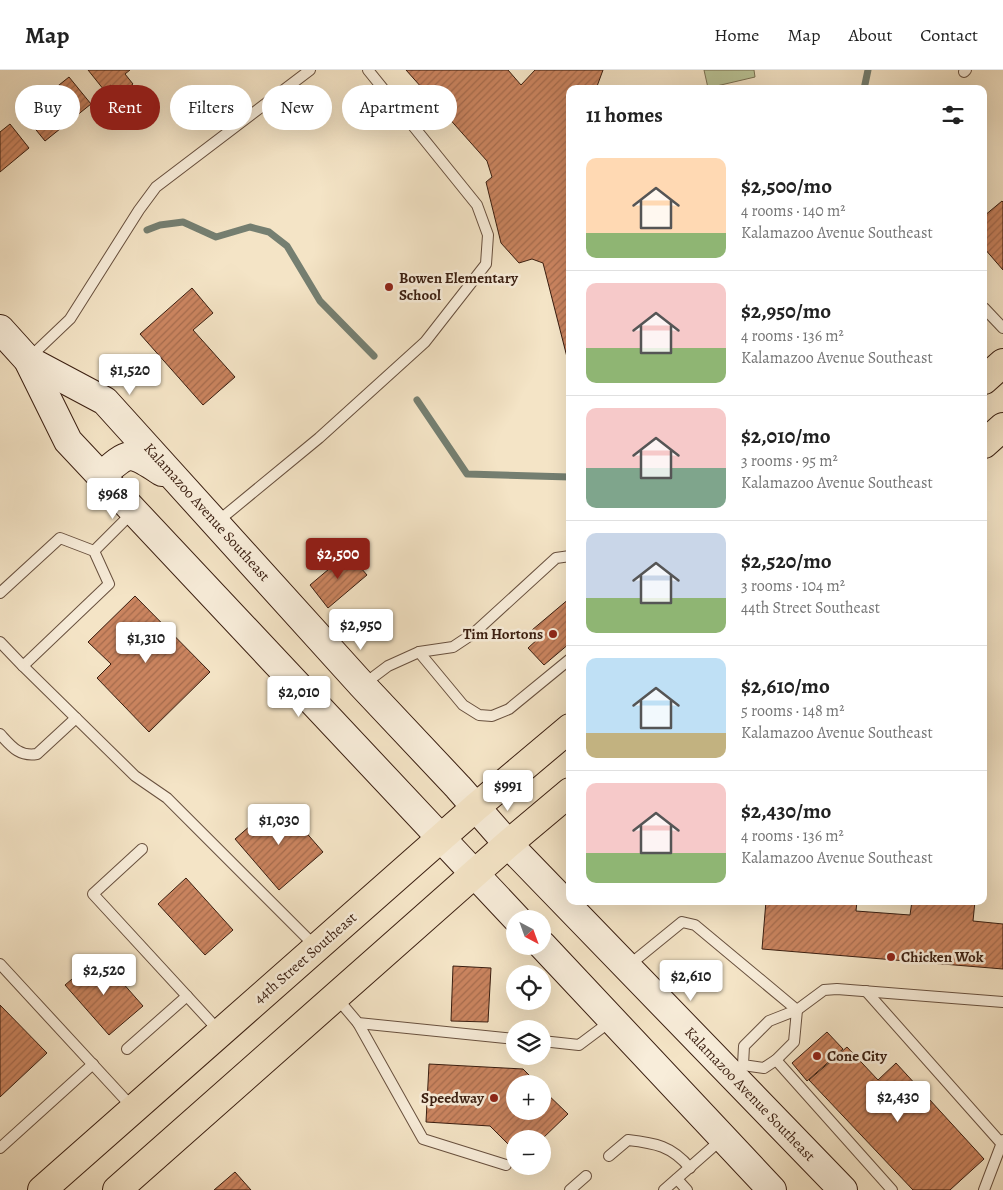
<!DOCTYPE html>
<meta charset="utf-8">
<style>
:root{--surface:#fff;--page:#f6f6f6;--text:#222;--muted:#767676;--line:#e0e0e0;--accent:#8f2418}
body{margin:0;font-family:Alegreya,serif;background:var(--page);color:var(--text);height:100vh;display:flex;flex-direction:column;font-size:19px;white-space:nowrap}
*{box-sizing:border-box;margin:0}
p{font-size:16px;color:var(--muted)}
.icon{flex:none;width:28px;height:28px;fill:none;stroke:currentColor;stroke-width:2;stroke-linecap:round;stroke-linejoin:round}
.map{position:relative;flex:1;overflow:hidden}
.details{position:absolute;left:566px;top:15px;width:421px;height:820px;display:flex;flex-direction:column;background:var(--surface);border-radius:10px;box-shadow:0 5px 20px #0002}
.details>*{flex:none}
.hud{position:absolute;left:15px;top:15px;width:475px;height:45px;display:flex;gap:10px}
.needle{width:32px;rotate:139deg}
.tools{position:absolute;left:506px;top:840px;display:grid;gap:10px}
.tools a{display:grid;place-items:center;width:45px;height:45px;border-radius:50%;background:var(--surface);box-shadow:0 5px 20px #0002;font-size:25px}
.price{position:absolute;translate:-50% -42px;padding:0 11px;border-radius:5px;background:#fff;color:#222;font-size:16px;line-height:32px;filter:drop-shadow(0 1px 2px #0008)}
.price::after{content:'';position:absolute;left:50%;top:30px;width:15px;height:11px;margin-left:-8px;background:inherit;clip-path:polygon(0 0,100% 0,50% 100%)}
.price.active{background:var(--accent);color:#fff}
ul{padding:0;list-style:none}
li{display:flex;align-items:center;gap:15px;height:125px;padding:0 20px}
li+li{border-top:1px solid var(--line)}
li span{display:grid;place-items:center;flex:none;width:140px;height:100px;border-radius:10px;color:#555}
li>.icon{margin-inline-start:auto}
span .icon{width:60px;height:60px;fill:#fffc;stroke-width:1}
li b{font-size:21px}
h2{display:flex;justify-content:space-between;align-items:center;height:60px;padding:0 20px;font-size:21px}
.pill{padding:0 18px;border-radius:22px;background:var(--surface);box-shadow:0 5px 20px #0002;font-size:18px;line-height:45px}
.pill.active{background:var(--accent);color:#fff}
header{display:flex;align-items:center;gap:30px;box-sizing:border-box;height:70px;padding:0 25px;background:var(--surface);border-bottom:1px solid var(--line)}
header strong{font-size:24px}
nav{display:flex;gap:28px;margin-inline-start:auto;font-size:18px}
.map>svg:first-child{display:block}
</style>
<header>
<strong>Map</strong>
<nav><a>Home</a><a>Map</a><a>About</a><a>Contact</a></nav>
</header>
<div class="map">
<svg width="1003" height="1120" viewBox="0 0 1003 1120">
<defs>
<pattern id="building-hatch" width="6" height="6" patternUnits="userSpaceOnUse" patternTransform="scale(1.25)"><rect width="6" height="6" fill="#ca845f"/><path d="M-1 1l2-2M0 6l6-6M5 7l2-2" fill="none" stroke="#a56b4d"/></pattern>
</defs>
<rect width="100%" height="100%" fill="#f4e4c6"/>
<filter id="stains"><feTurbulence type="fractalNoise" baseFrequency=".004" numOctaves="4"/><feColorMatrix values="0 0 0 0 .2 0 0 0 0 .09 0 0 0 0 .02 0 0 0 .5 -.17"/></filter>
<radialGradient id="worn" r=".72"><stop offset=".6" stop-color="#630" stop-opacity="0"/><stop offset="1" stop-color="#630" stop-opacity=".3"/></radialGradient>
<!-- pitch -->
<path fill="#bac496" stroke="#7a7153" d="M704 0H754L755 7 708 18Z"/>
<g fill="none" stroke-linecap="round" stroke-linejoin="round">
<!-- stream -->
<g stroke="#757f71" stroke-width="7">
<path d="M864 19 868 0"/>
<path d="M147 160 160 155 183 152 216 167 250 157 269 162 287 176 320 231 374 286"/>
<path d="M417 330 467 404 570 407"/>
</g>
</g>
<!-- building -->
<g fill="url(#building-hatch)" stroke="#3a1e10">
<path d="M88 0H130L125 4 133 14 119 25 111 15 104 20Z"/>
<path d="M406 0H508L521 15 535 0H603L596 19H570V290L568 291 543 193 532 189 519 193 501 173 486 112 492 107 487 91Z"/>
<path d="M69 7 91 34 45 71 28 50 39 41 34 35Z"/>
<path d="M10 54 29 78 0 102V62Z"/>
<path d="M1002 131 1003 132V200L984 178V146Z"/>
<path d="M192 218 213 243 193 260 235 307 203 335 140 264Z"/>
<path d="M348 483 367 505 328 538 310 515Z"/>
<path d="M135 526 210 602 149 662 97 608 111 594 88 572Z"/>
<path d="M570 528V573L544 595 528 578 539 568 532 560Z"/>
<path d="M274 735 283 736 323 782 279 820 235 769Z"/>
<path d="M186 808 233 860 205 885 158 834Z"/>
<path d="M766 831H814L839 833V831H857L856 841 910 845 912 831H975L973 851 1003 854V899L762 879Z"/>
<path d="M99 886 143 936 109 965 65 915Z"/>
<path d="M453 896 491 898 488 952 451 951Z"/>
<path d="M0 935 47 983 0 1027Z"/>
<path d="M827 962 843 979 807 1011 792 993Z"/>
<path d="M847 977 878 1010 896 993 984 1089 950 1120H913L809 1010Z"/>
<path d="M429 994 523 999 538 1014H515V1041H542V1019L568 1044 542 1069H515V1081L490 1056 426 1052Z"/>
<path d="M235 1102 251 1120H214Z"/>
</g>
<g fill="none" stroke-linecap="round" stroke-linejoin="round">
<defs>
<g id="service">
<path d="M964 2 966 0"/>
<path d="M984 238 1003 258"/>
<path d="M28 289 70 249 139 140 156 117 310 0"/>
<path d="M217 452 319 368 425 272 486 194 488 165 477 135 368 0"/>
<path d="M94 481 133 442"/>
<path d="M0 523 60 468 94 481 109 514 23 596 0 572"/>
<path d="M419 582 463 635 479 645 492 646 509 639 570 589"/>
<path d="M23 596 135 706 167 728 316 877"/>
<path d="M364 614 388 596 419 582 453 577 474 563 556 488 570 486"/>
<path d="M0 664C11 676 19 687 37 684L76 648"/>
<path d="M142 779 93 824 220 962"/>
<path d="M0 894 133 1038"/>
<path d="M628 896 682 852 695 855 797 940 824 920 837 919 1003 932"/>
<path d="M866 921 1001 1073"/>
<path d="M336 927 358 953 515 969"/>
<path d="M358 953 423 1069 506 1095"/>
<path d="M542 971 579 975 611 951"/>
<path d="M127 979 187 926"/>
<path d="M776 990 892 1120"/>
<path d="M731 1003 743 995 764 998 776 990 794 972 797 940 769 951 744 976 743 995"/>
<path d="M0 1078 93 994"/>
<path d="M609 1086 628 1070C655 1073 672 1076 690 1098"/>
<path d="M677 1109 687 1120"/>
<path d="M570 1120 586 1106"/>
<path d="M664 1120 722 1069"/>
<path d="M984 1120 1003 1070"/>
</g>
<g id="secondary">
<path d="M0 259 28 290 68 371 517 849"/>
<path d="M28 290 105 331 362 615 458 717 508 774 843 1120"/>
<path d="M101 406C130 380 129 381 162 402"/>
<path d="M542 875 772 1120"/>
</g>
<g id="primary">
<path d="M984 310 1003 293"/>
<path d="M984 374 1003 357"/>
<path d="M42 1120 476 737 570 658"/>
<path d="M117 1120 508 774 570 722"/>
</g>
</defs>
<!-- service casing -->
<use href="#service" stroke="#68503e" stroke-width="12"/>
<!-- secondary casing -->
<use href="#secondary" stroke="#3a1e10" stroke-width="30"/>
<!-- primary casing -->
<use href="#primary" stroke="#3a1e10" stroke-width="30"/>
<!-- service -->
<use href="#service" stroke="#f8edda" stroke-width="10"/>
<!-- secondary -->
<use href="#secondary" stroke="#f8edda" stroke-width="28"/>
<!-- primary -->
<use href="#primary" stroke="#f4e4c6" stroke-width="28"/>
</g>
<!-- markers -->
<g fill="#8f2418" stroke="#f8edda" stroke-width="2">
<circle cx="389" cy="217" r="5"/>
<circle cx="553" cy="564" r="5"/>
<circle cx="891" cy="887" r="5"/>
<circle cx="817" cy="986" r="5"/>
<circle cx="494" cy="1028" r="5"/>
</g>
<g text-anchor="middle" stroke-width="5" stroke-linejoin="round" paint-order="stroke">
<!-- poi labels -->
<g font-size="15" font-weight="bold" fill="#3a1e10" stroke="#f8edda" text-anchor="start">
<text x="399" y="213">Bowen Elementary<tspan x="399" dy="17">School</tspan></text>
<text x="543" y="569" text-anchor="end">Tim Hortons</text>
<text x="901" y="892">Chicken Wok</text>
<text x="827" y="991">Cone City</text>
<text x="484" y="1033" text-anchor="end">Speedway</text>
</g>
<!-- street labels -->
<g font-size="15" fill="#3a1e10" stroke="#f8edda">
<text transform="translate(207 442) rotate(48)" y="5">Kalamazoo Avenue Southeast</text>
<text transform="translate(305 888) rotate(-41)" y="5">44th Street Southeast</text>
<text transform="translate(750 1024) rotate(46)" y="5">Kalamazoo Avenue Southeast</text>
</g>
</g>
<rect width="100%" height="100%" filter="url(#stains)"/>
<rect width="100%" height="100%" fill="url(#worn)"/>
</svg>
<div class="tools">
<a><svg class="needle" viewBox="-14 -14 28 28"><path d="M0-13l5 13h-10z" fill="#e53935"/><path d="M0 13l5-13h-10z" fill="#767676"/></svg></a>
<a><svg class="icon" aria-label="locate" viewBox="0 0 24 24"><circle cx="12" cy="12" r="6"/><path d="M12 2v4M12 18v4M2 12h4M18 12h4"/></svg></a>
<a><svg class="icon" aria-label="layers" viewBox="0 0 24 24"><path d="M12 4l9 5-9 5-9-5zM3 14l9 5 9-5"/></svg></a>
<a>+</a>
<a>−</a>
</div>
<b class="price" style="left:130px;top:326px">$1,520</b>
<b class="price" style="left:113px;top:450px">$968</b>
<b class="price active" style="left:338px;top:510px">$2,500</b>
<b class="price" style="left:361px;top:581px">$2,950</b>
<b class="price" style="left:146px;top:594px">$1,310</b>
<b class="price" style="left:299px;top:648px">$2,010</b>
<b class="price" style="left:508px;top:742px">$991</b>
<b class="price" style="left:279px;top:776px">$1,030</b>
<b class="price" style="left:104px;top:926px">$2,520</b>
<b class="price" style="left:691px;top:932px">$2,610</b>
<b class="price" style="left:898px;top:1053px">$2,430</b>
<div class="hud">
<a class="pill">Buy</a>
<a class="pill active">Rent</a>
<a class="pill">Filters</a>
<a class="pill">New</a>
<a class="pill">Apartment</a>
</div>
<section class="details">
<h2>11 homes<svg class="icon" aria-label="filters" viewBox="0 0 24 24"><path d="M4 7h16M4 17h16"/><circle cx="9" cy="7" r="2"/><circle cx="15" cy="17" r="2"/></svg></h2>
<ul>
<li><span style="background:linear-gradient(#ffd9b3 75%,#8fb573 0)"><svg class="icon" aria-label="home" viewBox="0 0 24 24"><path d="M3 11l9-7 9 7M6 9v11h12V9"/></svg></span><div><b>$2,500/mo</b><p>4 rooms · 140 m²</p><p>Kalamazoo Avenue Southeast</p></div></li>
<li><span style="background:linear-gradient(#f6c9c9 65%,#8fb573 0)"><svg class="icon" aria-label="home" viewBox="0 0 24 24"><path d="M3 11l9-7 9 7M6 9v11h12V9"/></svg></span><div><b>$2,950/mo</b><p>4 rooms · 136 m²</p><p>Kalamazoo Avenue Southeast</p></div></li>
<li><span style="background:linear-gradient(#f6c9c9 60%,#7fa58c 0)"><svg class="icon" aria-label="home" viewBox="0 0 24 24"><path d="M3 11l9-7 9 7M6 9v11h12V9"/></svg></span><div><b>$2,010/mo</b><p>3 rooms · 95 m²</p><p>Kalamazoo Avenue Southeast</p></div></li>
<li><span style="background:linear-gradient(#c9d6e8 65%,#8fb573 0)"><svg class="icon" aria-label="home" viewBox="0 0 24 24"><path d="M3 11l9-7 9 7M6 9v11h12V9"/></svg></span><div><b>$2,520/mo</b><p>3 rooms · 104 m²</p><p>44th Street Southeast</p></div></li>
<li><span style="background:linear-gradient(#bfe0f5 75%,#c2b280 0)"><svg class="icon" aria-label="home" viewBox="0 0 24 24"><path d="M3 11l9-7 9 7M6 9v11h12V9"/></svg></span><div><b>$2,610/mo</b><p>5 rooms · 148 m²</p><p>Kalamazoo Avenue Southeast</p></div></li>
<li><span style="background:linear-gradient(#f6c9c9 70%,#8fb573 0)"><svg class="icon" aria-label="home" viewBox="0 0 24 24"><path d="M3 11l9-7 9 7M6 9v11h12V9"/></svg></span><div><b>$2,430/mo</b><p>4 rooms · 136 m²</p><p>Kalamazoo Avenue Southeast</p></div></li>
</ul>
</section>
</div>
